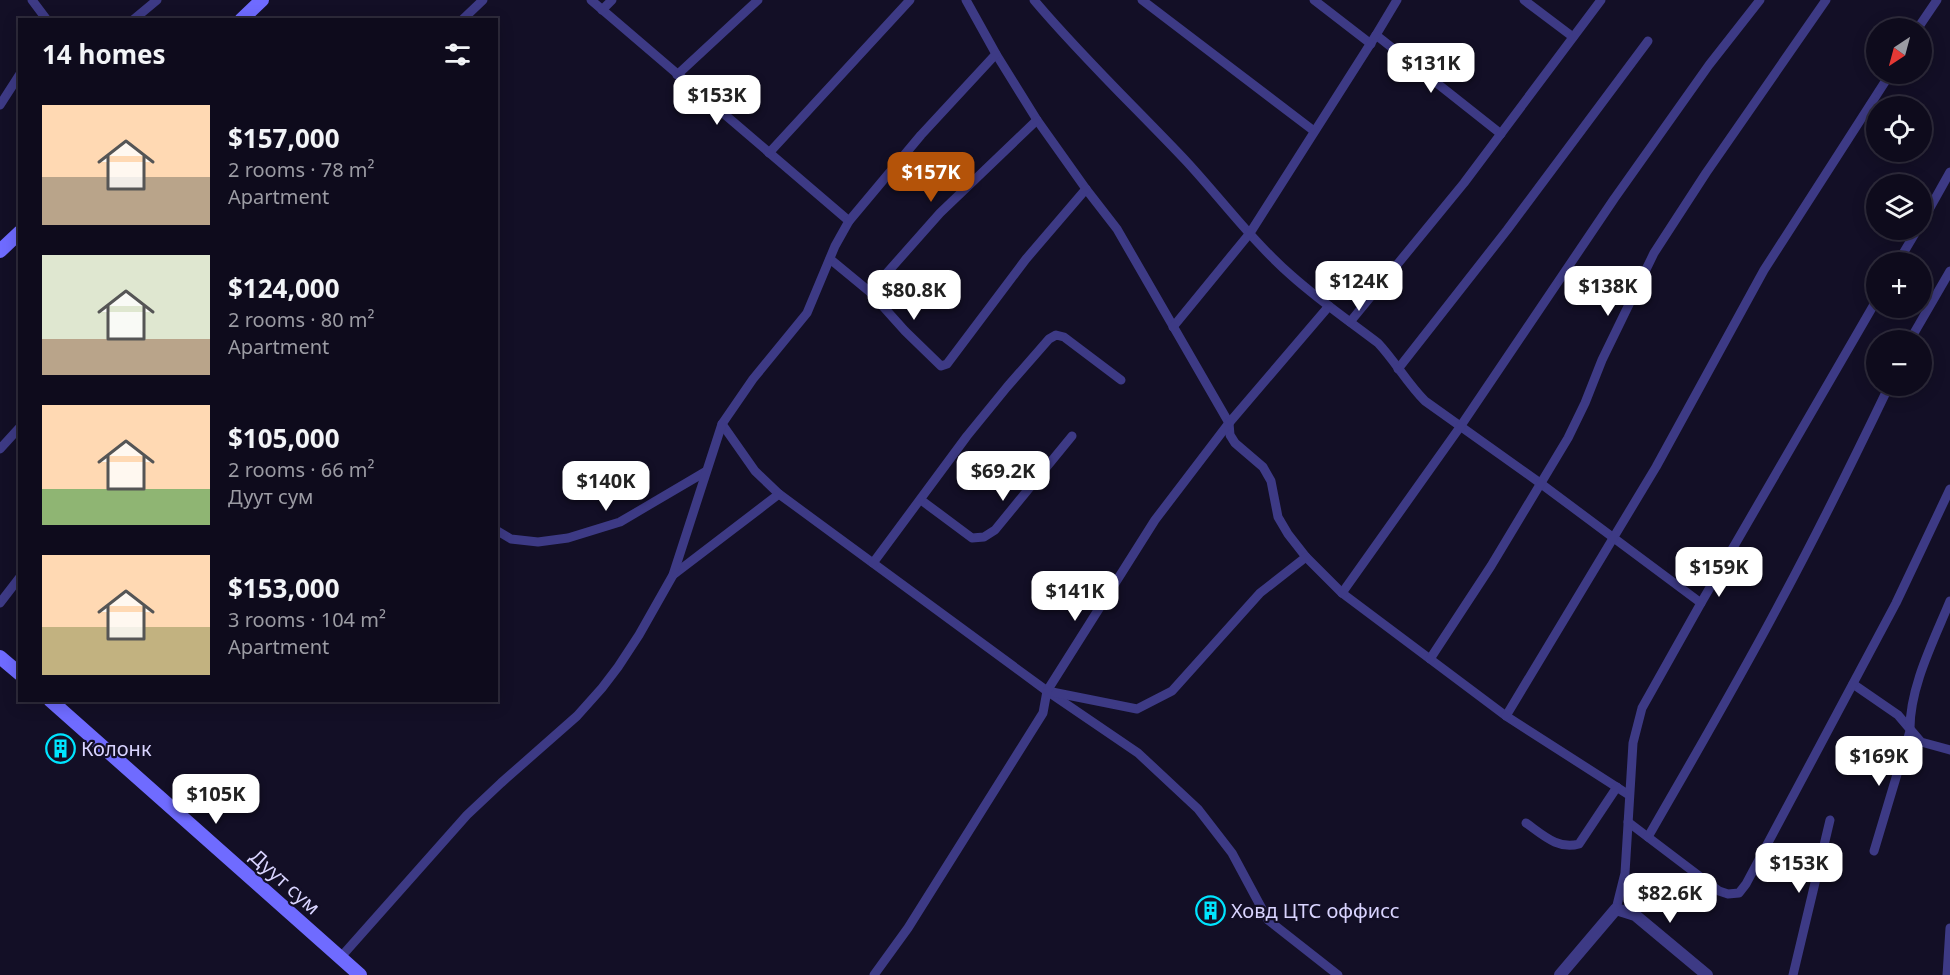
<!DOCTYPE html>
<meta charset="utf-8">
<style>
:root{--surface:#0e0b1c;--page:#171425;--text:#f1f3f6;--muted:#9b9ba3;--line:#2e2b3b;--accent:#b45309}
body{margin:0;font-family:"Noto Sans",sans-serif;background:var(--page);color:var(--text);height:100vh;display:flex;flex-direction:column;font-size:22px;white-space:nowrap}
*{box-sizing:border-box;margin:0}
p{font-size:20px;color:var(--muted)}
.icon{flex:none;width:33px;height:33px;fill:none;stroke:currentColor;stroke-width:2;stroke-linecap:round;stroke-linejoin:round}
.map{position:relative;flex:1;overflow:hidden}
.details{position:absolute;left:18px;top:18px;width:480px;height:684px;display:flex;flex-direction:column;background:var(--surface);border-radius:0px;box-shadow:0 3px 15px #0003,0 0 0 2px var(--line)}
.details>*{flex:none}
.needle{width:39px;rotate:216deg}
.buttons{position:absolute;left:1866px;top:18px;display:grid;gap:12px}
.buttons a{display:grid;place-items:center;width:66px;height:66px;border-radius:50%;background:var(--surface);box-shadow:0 3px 15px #0003,0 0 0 2px var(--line);font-size:30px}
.price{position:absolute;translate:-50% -51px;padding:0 14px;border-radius:12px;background:#fff;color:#222;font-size:20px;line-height:39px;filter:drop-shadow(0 2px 3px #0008)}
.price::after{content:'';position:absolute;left:50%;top:36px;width:18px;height:14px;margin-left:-9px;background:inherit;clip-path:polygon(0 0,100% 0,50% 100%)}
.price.on{background:var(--accent);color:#fff}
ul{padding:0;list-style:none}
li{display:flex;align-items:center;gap:18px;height:150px;padding:0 24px}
li span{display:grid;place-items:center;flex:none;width:168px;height:120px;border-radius:0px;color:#555}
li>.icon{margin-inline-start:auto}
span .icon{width:72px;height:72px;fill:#fffc;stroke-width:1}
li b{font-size:26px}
h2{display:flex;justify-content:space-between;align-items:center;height:72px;padding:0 24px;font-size:26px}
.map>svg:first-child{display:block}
</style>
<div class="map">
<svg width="1950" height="975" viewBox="0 0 1950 975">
<rect width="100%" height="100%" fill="#130f26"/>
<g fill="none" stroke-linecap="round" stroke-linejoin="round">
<!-- minor -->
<g stroke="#3d3a85" stroke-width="9">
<path d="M32 0 47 20"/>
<path d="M591 0 849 221"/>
<path d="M966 0 996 54 1037 120 1086 189 1117 229 1229 423 1230 435 1235 443 1263 467 1271 481 1278 517 1288 534 1306 557 1342 593 1506 716 1629 795"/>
<path d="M1034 0C1082 57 1136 108 1187 162 1222 200 1253 242 1292 276 1319 300 1349 321 1378 343 1395 361 1407 383 1425 401L1540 483 1701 603"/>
<path d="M1142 0 1314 131"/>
<path d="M1314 0 1371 44"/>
<path d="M1524 0 1573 37"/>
<path d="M602 10 612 0"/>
<path d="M133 20 157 0"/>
<path d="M462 20 483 0"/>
<path d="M1918 28 1937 0"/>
<path d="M1376 35 1501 134"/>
<path d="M677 75 758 0"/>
<path d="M0 105 20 74"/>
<path d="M769 153 910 0"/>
<path d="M1922 222 1950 172"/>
<path d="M830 259 870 292 940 213 1037 120"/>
<path d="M1898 262 1917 230"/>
<path d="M870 292 905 331 941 366 947 364 1026 259 1086 189"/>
<path d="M1350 322 1464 183 1601 0"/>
<path d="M1173 327 1250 233 1376 35 1397 0"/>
<path d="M1910 340 1950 271"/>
<path d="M1398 369 1507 230 1648 41"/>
<path d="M722 424 755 471 779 494 1047 691 1138 753 1198 809 1232 853 1268 920 1338 975"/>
<path d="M0 449 20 427"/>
<path d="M921 500 972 538 984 537 995 530 1072 436"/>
<path d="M496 530 511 539 538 542 568 538 620 522 705 472"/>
<path d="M873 563 967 436 1007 387 1049 339 1056 335 1064 337 1121 380"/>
<path d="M673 575 779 494"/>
<path d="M1342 593 1460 427 1614 199 1709 65 1760 0"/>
<path d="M0 603 20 577"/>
<path d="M1430 659 1491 566 1568 438 1585 403 1602 360 1654 253 1706 173 1826 0"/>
<path d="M1853 684 1898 715 1921 742 1950 750"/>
<path d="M1052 692 1137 709 1172 691 1260 593 1306 557"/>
<path d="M1506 716 1656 467 1764 270 1890 74"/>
<path d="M1628 822 1719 891 1728 894 1739 893 1746 884 1896 603 1950 489"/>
<path d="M1526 823C1543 835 1558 850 1579 844L1617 787"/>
<path d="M1648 837C1691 762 1735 687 1776 610 1816 536 1853 461 1889 386"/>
<path d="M1874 851 1910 731C1909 688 1934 640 1950 601"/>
<path d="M1616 909 1625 873 1633 743 1642 708 1701 603 1876 301"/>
<path d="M340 958 467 815 501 783 577 716 602 688 618 667 639 635 673 575 722 424 753 379 807 313 835 246 849 221 921 135 996 54"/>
<path d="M874 975 908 928 1043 713 1047 691 1155 520 1229 423 1329 306"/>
<path d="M1793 975 1830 820"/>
<path d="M1947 975 1950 928"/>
</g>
<!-- tertiary -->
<path stroke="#3d3a85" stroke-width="12" d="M1560 975 1616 909 1635 915 1707 975"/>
<!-- secondary -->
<g stroke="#6f6bff" stroke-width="14">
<path d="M241 20 262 0"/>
<path d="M0 251 20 232"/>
<path d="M0 657 20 674"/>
<path d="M50 700 360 975"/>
</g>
</g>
<!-- icons -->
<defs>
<symbol id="building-ring" viewBox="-11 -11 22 22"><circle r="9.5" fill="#130f26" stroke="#00e5ff" stroke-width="1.5"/><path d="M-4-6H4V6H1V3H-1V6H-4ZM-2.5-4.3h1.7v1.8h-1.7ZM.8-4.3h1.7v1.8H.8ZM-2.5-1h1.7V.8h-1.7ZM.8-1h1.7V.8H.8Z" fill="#00e5ff"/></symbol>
</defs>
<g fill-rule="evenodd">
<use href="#building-ring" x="44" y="732" width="33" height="33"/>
<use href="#building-ring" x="1194" y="894" width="33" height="33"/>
</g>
<g text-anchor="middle" stroke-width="4.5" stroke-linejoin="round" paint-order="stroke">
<!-- poi labels -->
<g font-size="20" fill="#d9d4ff" stroke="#130f26" text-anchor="start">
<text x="81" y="756">Колонк</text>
<text x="1231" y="918">Ховд ЦТС оффисс</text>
</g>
<!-- street labels -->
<g font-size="20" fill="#d9d4ff" stroke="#130f26">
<text transform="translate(285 882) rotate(42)" y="7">Дуут сум</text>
</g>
</g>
</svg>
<div class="buttons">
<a><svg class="needle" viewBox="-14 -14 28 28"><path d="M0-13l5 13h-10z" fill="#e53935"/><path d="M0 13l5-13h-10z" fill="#9b9ba3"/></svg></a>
<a><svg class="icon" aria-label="locate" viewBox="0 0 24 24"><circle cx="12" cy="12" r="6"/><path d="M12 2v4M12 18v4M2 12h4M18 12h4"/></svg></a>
<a><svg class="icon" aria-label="layers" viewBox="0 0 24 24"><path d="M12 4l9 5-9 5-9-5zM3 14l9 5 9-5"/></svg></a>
<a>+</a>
<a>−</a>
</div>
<b class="price" style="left:1431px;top:94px">$131K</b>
<b class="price" style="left:717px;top:126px">$153K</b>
<b class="price on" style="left:931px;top:203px">$157K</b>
<b class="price" style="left:1359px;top:312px">$124K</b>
<b class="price" style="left:1608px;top:317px">$138K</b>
<b class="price" style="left:914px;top:321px">$80.8K</b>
<b class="price" style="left:1003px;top:502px">$69.2K</b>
<b class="price" style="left:606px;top:512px">$140K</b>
<b class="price" style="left:1719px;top:598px">$159K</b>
<b class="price" style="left:1075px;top:622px">$141K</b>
<b class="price" style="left:1879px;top:787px">$169K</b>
<b class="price" style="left:216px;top:825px">$105K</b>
<b class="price" style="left:1799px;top:894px">$153K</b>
<b class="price" style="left:1670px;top:924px">$82.6K</b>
<section class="details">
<h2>14 homes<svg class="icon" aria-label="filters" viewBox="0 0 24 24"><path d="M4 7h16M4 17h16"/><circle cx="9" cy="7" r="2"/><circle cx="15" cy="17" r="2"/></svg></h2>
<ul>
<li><span style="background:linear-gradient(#ffd9b3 60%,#b9a48a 0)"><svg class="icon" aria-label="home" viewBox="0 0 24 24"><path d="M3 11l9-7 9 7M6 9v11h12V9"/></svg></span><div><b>$157,000</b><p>2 rooms · 78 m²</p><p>Apartment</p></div></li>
<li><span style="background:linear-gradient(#dfe7d0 70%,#b9a48a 0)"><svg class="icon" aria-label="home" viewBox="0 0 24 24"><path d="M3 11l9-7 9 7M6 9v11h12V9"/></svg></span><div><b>$124,000</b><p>2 rooms · 80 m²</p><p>Apartment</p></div></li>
<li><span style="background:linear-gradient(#ffd9b3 70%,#8fb573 0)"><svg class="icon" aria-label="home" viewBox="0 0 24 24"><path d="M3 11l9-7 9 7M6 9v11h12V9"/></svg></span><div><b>$105,000</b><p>2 rooms · 66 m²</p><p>Дуут сум</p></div></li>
<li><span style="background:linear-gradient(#ffd9b3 60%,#c2b280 0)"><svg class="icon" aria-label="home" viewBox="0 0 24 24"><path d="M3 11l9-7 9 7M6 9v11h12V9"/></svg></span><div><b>$153,000</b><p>3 rooms · 104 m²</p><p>Apartment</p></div></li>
</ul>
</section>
</div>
